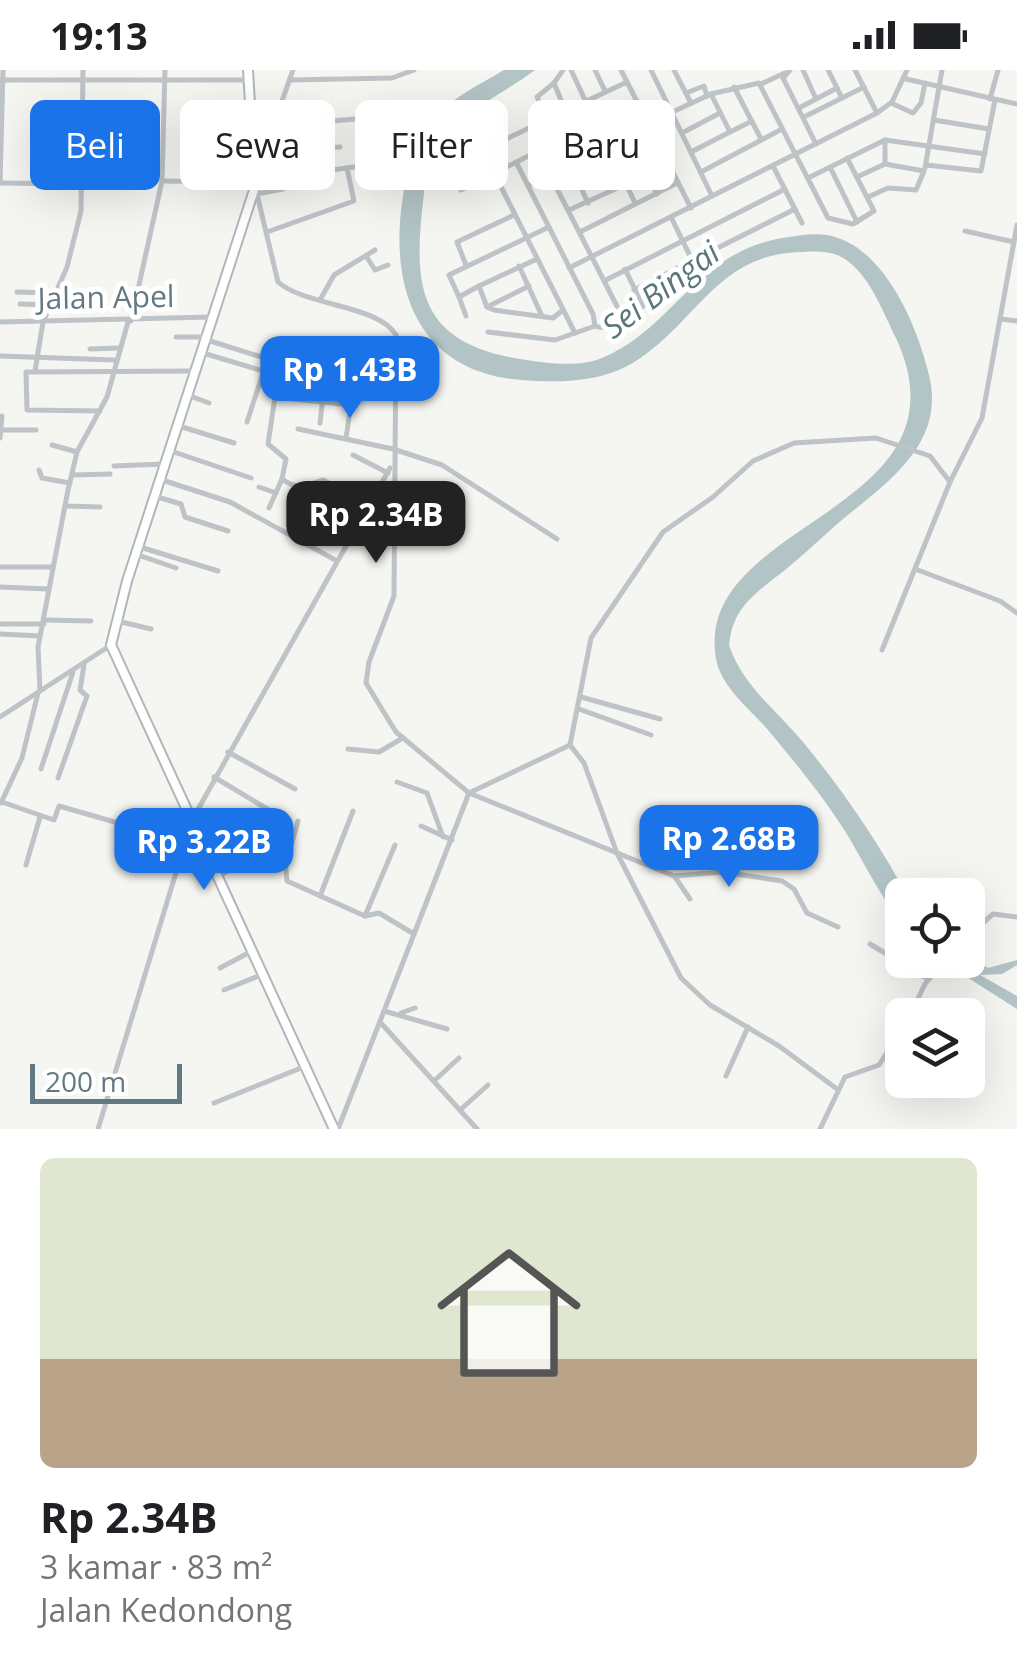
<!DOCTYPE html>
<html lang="id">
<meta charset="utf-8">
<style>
:root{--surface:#fff;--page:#f2f2f2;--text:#202124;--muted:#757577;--line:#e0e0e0;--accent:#1a73e8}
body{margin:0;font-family:"Open Sans",sans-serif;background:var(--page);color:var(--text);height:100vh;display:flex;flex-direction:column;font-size:38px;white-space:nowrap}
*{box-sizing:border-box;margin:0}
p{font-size:32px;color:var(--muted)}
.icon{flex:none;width:55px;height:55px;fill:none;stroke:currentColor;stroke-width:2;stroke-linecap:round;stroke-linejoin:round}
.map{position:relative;height:1059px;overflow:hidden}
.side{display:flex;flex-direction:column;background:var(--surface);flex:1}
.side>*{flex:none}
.hud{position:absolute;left:30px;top:30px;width:958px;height:90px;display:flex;gap:20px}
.buttons{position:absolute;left:885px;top:808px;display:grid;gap:20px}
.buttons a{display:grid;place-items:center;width:100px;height:100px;border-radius:15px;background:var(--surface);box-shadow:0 10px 40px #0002;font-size:50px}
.scale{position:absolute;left:30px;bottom:25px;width:152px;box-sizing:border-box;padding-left:10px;border:5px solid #627984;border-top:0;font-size:28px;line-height:35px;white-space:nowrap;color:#627984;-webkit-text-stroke:8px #fff;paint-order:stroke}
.price{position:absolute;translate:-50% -85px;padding:0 22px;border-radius:20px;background:var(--accent);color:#fff;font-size:32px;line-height:65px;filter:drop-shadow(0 2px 5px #0008)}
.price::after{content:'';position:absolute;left:50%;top:60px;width:30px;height:22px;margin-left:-15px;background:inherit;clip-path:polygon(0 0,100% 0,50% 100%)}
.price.selected{background:#222;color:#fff}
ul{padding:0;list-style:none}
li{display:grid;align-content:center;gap:20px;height:530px;padding:0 40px}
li+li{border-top:2px solid var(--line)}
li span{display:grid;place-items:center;height:310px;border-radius:15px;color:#555}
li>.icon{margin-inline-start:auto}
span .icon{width:180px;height:180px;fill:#fffc;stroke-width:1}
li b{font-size:42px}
.pill{padding:0 35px;border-radius:15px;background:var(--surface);box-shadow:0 10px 40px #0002;font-size:35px;line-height:90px}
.pill.selected{background:var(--accent);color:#fff}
.status{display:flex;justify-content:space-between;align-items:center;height:70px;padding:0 50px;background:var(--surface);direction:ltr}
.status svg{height:28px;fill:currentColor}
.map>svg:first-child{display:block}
</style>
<div class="status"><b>19:13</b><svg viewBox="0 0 49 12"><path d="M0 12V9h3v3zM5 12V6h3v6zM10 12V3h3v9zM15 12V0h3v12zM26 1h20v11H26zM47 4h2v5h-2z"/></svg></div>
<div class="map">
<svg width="1017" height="1059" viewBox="0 0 1017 1059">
<rect width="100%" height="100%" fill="#f5f5f1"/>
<!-- water -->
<g fill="#b3c4c6">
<path d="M504 0H535C483 39 433 49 424 123 413 213 415 272 520 289 545 293 578 298 602 288 674 258 694 184 782 168 797 166 812 163 827 165 884 175 917 255 929 305 947 377 881 416 836 455 819 470 802 486 785 500 756 523 733 536 729 575 742 615 777 641 803 672 842 719 878 772 907 825H902V854C882 828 867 799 851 771 828 732 797 695 768 660 750 639 721 617 716 589 692 449 977 444 896 268 884 244 871 209 849 192 836 181 820 181 803 182 715 183 697 255 631 294 597 314 550 313 512 309 414 297 389 212 403 126 406 104 409 83 421 64 440 33 474 18 504 0Z"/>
<path d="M968 885 988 898 1017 890V895L1002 904 980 905 1017 926V939L940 890H968Z"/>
</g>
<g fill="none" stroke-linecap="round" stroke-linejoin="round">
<defs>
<path id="major" d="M248 0 255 117 127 511 111 575 334 1059"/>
</defs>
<!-- major casing -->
<use href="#major" stroke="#b0b7ba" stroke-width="12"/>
<!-- minor -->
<g stroke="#bdc3c6" stroke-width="5">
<path d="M563 0 554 13 565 40"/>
<path d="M571 0 585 30"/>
<path d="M595 0 605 21"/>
<path d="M621 0 691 138"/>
<path d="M651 0 712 126"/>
<path d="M674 0 691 33"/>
<path d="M790 0 783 8 816 74"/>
<path d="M828 0 842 28"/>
<path d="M855 0 877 43"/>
<path d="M906 9 1017 34"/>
<path d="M0 10H247"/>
<path d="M290 10 392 8 414 0"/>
<path d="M554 13 537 27 559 71"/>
<path d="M761 14 785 3"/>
<path d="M734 17 761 69"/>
<path d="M686 23 704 16 707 26"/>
<path d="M711 24 730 62 752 51"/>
<path d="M816 29 837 18"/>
<path d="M990 29 998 0"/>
<path d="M891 33 913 43 921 33 925 13"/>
<path d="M799 38 816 29 803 0"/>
<path d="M614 45 657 124"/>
<path d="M804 47 864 17"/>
<path d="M934 50 989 59"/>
<path d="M649 53 711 24 759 13 828 148 853 154 874 141 847 88"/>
<path d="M275 56 367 48"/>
<path d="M682 63 720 43"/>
<path d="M197 64 252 65"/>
<path d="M84 67 112 68"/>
<path d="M267 81 340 77"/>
<path d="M691 82 730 62"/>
<path d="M470 86 627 12"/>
<path d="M516 92 593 244 595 256"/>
<path d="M570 94 588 133"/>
<path d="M617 95 635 133"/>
<path d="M926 95 981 101 995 30"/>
<path d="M773 96 802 153"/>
<path d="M830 97 857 152"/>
<path d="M925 98 942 0"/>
<path d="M701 102 782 59"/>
<path d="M494 103 575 263"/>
<path d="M256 104 293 0"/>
<path d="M550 105 623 248"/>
<path d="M857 107 885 94"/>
<path d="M808 108 885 70 985 84"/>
<path d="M162 111 233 112"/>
<path d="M0 113 3 0"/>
<path d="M0 113 85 114"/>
<path d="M580 114 638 87"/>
<path d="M529 115 627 67"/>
<path d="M256 120 278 212C305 236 379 235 396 265L394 526 369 592 366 613 396 662 469 723 674 806 723 802 782 811 794 819 807 843 838 857"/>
<path d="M461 120 637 31"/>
<path d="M257 124 283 119 288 106 376 94"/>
<path d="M868 127 888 118 916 120 924 101 885 94V70"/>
<path d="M569 140 626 114"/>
<path d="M671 147 692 190"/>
<path d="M549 157 449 205 459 227 479 216 487 237 494 240 553 248 563 240"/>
<path d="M965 161 1014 172"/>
<path d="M267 162 354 131 347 98"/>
<path d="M580 162 677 113"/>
<path d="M366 186 375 200 388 195"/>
<path d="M466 195 457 172 514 145"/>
<path d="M519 196 542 246"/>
<path d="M569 198 877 43 892 32 907 0"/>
<path d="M604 211 785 119"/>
<path d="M479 216 537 189"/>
<path d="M634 220 795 139"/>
<path d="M17 222 57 223"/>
<path d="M459 227 466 246"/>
<path d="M320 230 334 205 375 180"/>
<path d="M20 234 53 235"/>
<path d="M487 237 529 216"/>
<path d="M1001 249 1017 251"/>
<path d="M131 251 162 111 165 0"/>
<path d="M0 252 212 247"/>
<path d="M488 262 555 270 595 256C610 262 635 247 643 236L625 199"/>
<path d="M176 267H208"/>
<path d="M207 270 268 289"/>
<path d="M396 276 431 281"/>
<path d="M90 279 118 278"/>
<path d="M203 283 273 304"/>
<path d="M0 286 114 290"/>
<path d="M35 301 43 252 67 197 81 141 83 0"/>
<path d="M327 306 330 296 395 298"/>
<path d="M364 309 394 311"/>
<path d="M331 319 395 323"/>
<path d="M347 319 342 334 275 327 268 374 286 389 282 409C298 421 307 415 323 410L370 435"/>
<path d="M190 326 209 333"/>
<path d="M344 334 350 341 346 368"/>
<path d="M100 341 27 340 26 302 196 301"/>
<path d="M247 352 263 303"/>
<path d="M320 353 322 335"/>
<path d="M179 356 234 373"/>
<path d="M298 359 393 379 442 395 557 469"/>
<path d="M2 360H36"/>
<path d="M0 368 2 346"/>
<path d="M52 375 77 382"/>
<path d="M171 381 251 408"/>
<path d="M353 385 388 403"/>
<path d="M114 396 165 394"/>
<path d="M39 400 42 408 70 413"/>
<path d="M73 405 110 404"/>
<path d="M159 409 230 432 337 491"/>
<path d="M259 417 276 423"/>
<path d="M154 426 181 434 185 447 228 461"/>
<path d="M65 436 100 437"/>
<path d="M269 438 282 409"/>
<path d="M295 438 353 466"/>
<path d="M140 477 218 501"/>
<path d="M138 485 176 498"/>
<path d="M0 497H51"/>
<path d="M915 499 1000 531 1017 543"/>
<path d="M0 517 48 519"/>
<path d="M45 550 91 551"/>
<path d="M117 551 151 559"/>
<path d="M0 554H44"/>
<path d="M0 564 40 566"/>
<path d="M882 580 950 412 982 348 1017 155"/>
<path d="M40 621 38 577 68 420 77 382 107 327 128 252"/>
<path d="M581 627 660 649"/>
<path d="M579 639 651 665"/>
<path d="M0 647 111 575"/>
<path d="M570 675 584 693 617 783 681 908 710 935 779 976 837 1019"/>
<path d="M348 679 379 682 401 669"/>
<path d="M228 682 295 719"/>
<path d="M41 699 73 602"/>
<path d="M214 707 279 746"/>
<path d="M58 708 87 626 80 620 84 595"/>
<path d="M397 712 427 723 443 767"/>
<path d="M2 732 54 750 59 736 184 772"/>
<path d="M1 733 22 688 38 623"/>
<path d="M421 756 452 770"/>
<path d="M287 790 298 751"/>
<path d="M26 795 40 747"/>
<path d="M218 806 268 780 285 789 287 811 365 846 379 843 414 864"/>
<path d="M675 807 690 829"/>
<path d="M320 826 353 741"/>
<path d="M365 846 395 775"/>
<path d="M968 866 993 844 1017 847"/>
<path d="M870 874 928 909"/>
<path d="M220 898 252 881"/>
<path d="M224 920 261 905"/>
<path d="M384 941 447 959"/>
<path d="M401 943 415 938"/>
<path d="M910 945 925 914 945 890"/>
<path d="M380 952 477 1059"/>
<path d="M726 1006 748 957"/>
<path d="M434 1011 459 988"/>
<path d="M214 1033 306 996"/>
<path d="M460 1040 488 1015"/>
<path d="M98 1059 192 750 390 398"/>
<path d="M338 1059 469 723 570 675 591 568 663 462 713 427 753 391 794 373 876 368 930 386 950 412"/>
<path d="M820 1059 845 1007 879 995 902 959"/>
</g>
<!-- major -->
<use href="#major" stroke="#fff" stroke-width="8"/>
</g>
<g text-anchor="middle" stroke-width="10" stroke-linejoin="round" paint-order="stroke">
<!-- street labels -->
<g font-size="30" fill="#627984" stroke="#fff">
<text transform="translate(106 228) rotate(-1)" y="10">Jalan Apel</text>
</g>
<!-- water labels -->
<g font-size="32" font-style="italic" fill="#59767a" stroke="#fff">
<text transform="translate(661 220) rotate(-37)" y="11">Sei Bingai</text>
</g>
</g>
</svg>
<div class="buttons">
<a><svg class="icon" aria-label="locate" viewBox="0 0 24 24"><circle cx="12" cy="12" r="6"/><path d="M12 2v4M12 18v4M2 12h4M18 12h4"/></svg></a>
<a><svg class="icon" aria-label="layers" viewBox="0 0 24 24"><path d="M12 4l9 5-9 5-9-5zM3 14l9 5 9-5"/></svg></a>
</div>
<div class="scale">200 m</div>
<b class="price" style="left:350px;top:351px">Rp 1.43B</b>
<b class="price selected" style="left:376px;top:496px">Rp 2.34B</b>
<b class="price" style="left:729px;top:820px">Rp 2.68B</b>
<b class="price" style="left:204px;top:823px">Rp 3.22B</b>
<div class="hud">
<a class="pill selected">Beli</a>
<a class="pill">Sewa</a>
<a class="pill">Filter</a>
<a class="pill">Baru</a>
</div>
</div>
<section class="side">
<ul>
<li><span style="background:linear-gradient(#dfe7d0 65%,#b9a48a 0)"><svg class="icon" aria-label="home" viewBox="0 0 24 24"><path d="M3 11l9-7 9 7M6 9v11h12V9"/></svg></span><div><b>Rp 2.34B</b><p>3 kamar · 83 m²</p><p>Jalan Kedondong</p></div></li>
</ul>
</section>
